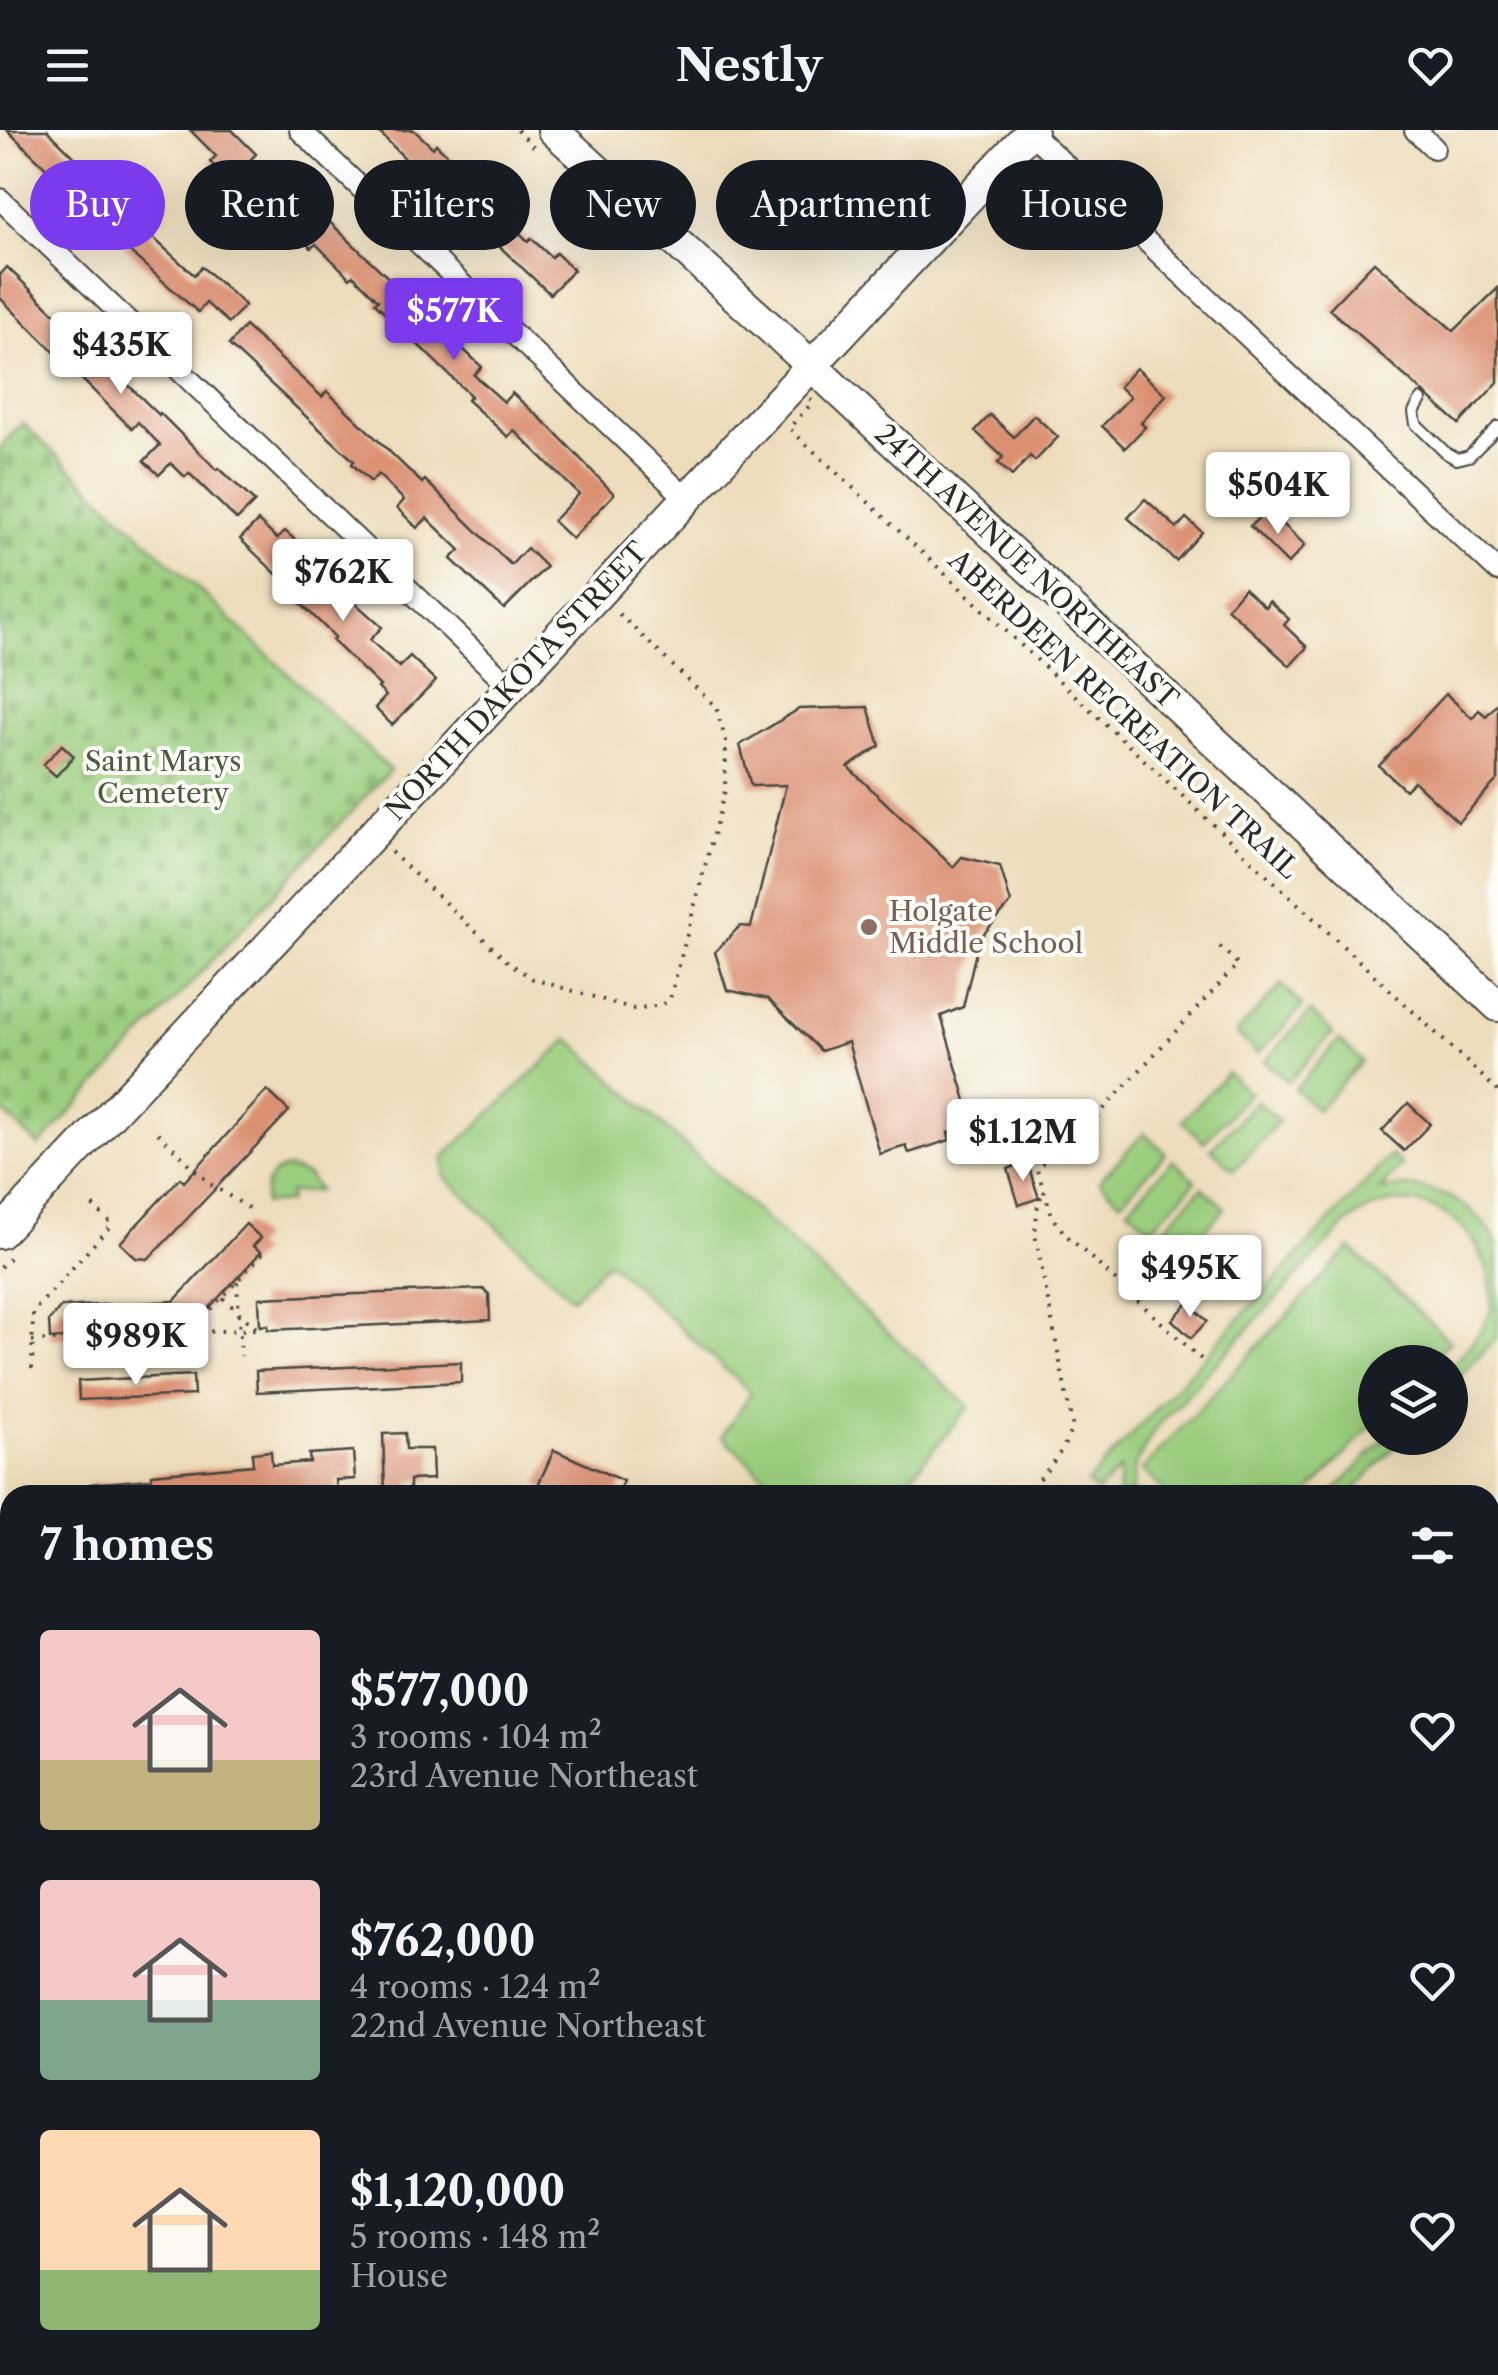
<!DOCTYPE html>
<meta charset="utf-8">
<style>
:root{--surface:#171b24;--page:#20242c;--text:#f1f3f6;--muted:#9ea1a6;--accent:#7c3aed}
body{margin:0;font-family:"Libre Caslon Text",serif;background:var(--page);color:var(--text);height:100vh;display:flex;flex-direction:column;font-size:38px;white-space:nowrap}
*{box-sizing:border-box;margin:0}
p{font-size:32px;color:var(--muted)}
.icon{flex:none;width:55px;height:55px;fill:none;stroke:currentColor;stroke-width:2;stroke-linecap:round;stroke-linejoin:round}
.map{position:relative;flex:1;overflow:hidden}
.details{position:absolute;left:0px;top:1355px;width:1500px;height:890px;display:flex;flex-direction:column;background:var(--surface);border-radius:30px 30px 0 0;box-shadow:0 10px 40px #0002}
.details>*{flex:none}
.banner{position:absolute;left:30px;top:30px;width:1440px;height:90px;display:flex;gap:20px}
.controls{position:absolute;left:1358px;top:1215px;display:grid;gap:20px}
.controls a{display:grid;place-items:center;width:110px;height:110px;border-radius:50%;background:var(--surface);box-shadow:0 10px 40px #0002;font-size:50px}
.price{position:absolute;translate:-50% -85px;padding:0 22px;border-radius:10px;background:#fff;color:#222;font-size:32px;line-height:65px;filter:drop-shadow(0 2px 5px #0008)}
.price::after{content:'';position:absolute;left:50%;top:60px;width:30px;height:22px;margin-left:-15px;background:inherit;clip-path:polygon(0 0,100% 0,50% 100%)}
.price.selected{background:var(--accent);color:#fff}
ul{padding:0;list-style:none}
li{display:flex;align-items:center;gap:30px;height:250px;padding:0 40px}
li span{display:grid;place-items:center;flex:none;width:280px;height:200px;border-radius:10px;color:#555}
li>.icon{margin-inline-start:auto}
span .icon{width:120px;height:120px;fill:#fffc;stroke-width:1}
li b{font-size:42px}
h2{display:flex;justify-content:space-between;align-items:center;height:120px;padding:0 40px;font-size:42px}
.pill{padding:0 35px;border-radius:45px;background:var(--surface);box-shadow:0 10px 40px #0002;font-size:35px;line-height:90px}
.pill.selected{background:var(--accent);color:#fff}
header{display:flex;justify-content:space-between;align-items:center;height:130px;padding:0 40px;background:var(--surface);font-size:45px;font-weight:700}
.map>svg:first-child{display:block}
</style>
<header><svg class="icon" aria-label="menu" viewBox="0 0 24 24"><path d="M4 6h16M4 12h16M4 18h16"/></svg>Nestly<svg class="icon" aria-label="heart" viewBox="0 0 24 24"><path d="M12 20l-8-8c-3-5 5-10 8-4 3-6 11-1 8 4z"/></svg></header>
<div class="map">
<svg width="1498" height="2245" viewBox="0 0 1498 2245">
<defs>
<pattern id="cemetery-stones" width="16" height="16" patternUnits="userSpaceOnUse" patternTransform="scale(2.5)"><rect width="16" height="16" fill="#9acd7d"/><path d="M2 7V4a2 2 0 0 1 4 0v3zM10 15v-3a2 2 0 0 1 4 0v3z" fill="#85b06c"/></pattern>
<pattern id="park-tufts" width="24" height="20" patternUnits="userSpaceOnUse" patternTransform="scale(2.5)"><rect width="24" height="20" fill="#9acd7d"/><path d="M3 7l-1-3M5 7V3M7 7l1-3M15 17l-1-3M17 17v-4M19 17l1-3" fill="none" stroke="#85b06c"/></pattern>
<pattern id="water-rules" width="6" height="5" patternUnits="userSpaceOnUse" patternTransform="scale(2.5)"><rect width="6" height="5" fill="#88baf5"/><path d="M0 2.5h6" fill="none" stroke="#6f97c7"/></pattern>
</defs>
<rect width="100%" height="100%" fill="#fdfcf7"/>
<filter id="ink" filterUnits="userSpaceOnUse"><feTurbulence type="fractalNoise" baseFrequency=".01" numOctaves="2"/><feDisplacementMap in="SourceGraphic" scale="20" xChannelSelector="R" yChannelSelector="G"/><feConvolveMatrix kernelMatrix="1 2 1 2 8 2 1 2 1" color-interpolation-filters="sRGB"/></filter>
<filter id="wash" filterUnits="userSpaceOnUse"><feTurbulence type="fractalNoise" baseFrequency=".0048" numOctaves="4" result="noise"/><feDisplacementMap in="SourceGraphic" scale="40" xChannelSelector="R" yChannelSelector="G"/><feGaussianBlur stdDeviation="2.25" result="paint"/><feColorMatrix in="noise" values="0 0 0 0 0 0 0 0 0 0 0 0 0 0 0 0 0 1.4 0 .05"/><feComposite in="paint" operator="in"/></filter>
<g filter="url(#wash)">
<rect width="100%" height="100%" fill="#edddbb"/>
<!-- grass -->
<g fill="#9acd7d" stroke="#627c54" stroke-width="2.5">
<path d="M1281 855 1303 876 1258 924 1236 904Z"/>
<path d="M1310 882 1333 903 1288 952 1265 931Z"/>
<path d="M569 909 969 1277 895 1365H784L722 1306 751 1263 608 1131 572 1168 445 1047 444 1027Z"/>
<path d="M1339 910 1362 931 1317 980 1295 959Z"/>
<path d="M1227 943 1249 963 1204 1012 1182 991Z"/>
<path d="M1256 971 1279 991 1234 1040 1211 1019Z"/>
<path d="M1144 1003 1166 1023 1121 1072 1099 1051Z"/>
<path d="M1391 1025 1402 1035 1380 1060C1428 1049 1476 1071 1498 1115V1206L1450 1257V1237C1466 1220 1483 1203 1491 1180 1498 1094 1411 1039 1345 1095L1155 1299 1135 1336 1132 1365H1118L1120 1339 1097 1362 1087 1353Z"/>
<path d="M1173 1030 1196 1051 1151 1099 1128 1078Z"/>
<path d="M1202 1057 1225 1078 1180 1126 1158 1105Z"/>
<path d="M1350 1118 1450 1211 1430 1232H1375V1292L1307 1365H1169L1142 1340Z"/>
<path d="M1385 1308H1403L1350 1365H1331Z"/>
</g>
<!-- cemetery -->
<path fill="url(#cemetery-stones)" stroke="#627c54" stroke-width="2.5" d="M22 293 390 640 39 1016 0 979V317Z"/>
<!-- park -->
<path fill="url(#park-tufts)" stroke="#627c54" stroke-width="2.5" d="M287 1038 308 1045 319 1061 289 1063V1072L264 1074C264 1056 267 1042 287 1038Z"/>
<!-- water -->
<g fill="url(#water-rules)" stroke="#5a7290" stroke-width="2.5">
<path d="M835 2235H981L961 2245H827Z"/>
<path d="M1071 2235H1184L1175 2245H1062Z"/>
</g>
<g id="blocks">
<!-- building -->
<g fill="#db9072">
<path d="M7 0H47L97 49 103 42 144 79 138 85 156 100 151 106 194 145 202 137 245 175 229 193 206 173 198 182 124 117 136 104 107 78 98 88Z"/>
<path d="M190 0H232L256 24 246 34 264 53 248 69 210 32 216 26Z"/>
<path d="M377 0H414L433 18 436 14 476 53 489 39 506 55 488 73 528 111 531 108 551 127 556 123 574 140 550 164 466 85 469 82 432 46 427 51Z"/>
<path d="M297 61 482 237 474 245 504 272 512 263 550 297 614 364 572 409 553 391 579 364 514 300 508 307 467 270 471 266 375 173 378 170 353 145 350 148 316 114 311 118 275 82Z"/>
<path d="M1374 132 1454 201 1498 158V252L1459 294 1329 179Z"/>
<path d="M7 137 159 285 160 283 217 340 219 338 255 372 237 390 189 343 185 347 171 333 159 345 144 331 160 315 138 292 132 299 0 168V145Z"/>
<path d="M245 196 322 267 327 261 422 353 425 350 511 435 527 418 546 437 504 479 451 429 460 420 427 388 417 398 397 378 404 370 378 344 371 352 352 334 354 331 229 215Z"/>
<path d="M1136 238 1166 265 1141 293 1145 297 1125 318 1102 296 1130 267 1119 257Z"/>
<path d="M990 285 1014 307 1034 285 1058 307 1035 331 1030 326 1012 346 998 333 1003 327 975 301Z"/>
<path d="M1145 369 1177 398 1186 388 1202 402 1176 431 1128 388Z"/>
<path d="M1268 380 1305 415 1288 434 1250 396Z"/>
<path d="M258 391 277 409 285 401 301 415 290 427 319 455 327 448 382 497 370 510 399 537 410 526 436 551 392 595 375 578 386 566 378 558 380 556 332 510 335 507 285 458 288 455 240 409Z"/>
<path d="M1244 458 1265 477 1269 471 1289 489 1284 495 1307 517 1290 536 1227 478Z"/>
<path d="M1446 564 1472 588 1479 580 1486 586 1498 573V649L1458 692 1414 651 1405 660 1379 636Z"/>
<path d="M868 577 880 616 848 637 953 737 962 727 1000 736 1011 773 979 809 963 877 941 886 973 994 948 1003 950 1010 909 1023 906 1016 880 1024 848 912 821 921 768 869 727 860 715 822 740 796 751 797 786 655 751 656 740 615 799 579Z"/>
<path d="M62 615 74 626 56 646 43 635Z"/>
<path d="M267 960 289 981 165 1112 148 1129 136 1128 120 1113 180 1048 184 1052Z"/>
<path d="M1408 973 1430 994 1404 1021 1382 1001Z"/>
<path d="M1027 1032 1039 1068 1019 1075 1008 1039Z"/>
<path d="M246 1094 261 1108 253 1116 261 1122 196 1192 167 1194V1201L50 1209 49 1191 61 1177 174 1171Z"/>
<path d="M483 1159 489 1164 490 1190 268 1200V1195L260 1196 259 1168Z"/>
<path d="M1188 1173 1207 1191 1191 1208 1172 1190Z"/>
<path d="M461 1232V1252L257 1262 256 1241Z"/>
<path d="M193 1245 194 1265 79 1270 78 1251Z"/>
<path d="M405 1303 406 1319H432L433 1349 410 1350V1361L385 1362 383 1304Z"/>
<path d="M554 1320 623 1351 617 1365H560L538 1355Z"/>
<path d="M271 1321 272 1335 310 1332 309 1324 353 1321 355 1349 336 1350 337 1362 292 1365H90V1354L152 1349V1344L253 1335 252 1323Z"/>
</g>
</g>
</g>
<g filter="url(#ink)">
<use href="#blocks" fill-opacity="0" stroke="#484641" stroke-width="2.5"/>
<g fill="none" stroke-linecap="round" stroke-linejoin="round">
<defs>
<path id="lane" d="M1421 270 1414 282 1416 294 1446 323 1457 329 1469 326 1498 297"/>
<g id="street">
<path d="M300 0 687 369"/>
<path d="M1415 0 1434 18"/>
<path d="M1030 2 1498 441"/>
<path d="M0 69 510 556"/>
<path d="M0 1435 10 1436"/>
<path d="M0 1541 10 1527"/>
<path d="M1490 1875 1498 1878"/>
<path d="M0 1960 10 1949"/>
<path d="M0 2174 10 2183"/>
<path d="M65 2235 76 2245"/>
<path d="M436 2235 446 2245"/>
<path d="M231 2245 241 2235"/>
<path d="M599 2245 609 2235"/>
</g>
<g id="secondary">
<path d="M553 0 811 235 1498 876"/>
<path d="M0 1103 1032 0"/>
</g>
</defs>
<!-- lane casing -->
<use href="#lane" stroke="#484641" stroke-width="14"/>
<!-- street casing -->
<use href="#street" stroke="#484641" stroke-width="24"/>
<!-- secondary casing -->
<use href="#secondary" stroke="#484641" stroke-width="34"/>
<!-- path -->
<g stroke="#484641" stroke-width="4" stroke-dasharray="2.5 8" stroke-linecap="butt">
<path d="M517 0 534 17"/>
<path d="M810 269 813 272 789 298 1498 961"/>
<path d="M391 722 508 832 533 849 634 879 661 875 670 869 725 660 726 611 716 577 616 481"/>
<path d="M158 1003 210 1054 250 1079"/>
<path d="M0 1137 12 1125"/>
<path d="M237 1152 241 1226"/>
<path d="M223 1168 257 1199"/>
<path d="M200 1201 202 1227"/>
<path d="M189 1202 263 1123"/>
<path d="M32 1211 257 1199"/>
<path d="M1201 1229 1065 1104 1053 1088 1037 1040 1047 1027 1076 1009 1238 834 1217 814"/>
<path d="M32 1239 33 1182 112 1094 91 1074"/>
<path d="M1026 1365C1043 1344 1067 1321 1072 1294L1035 1104 1038 1073 1043 1063"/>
</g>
<!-- lane -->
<use href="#lane" stroke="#fff" stroke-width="10"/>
<!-- street -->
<use href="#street" stroke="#fff" stroke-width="20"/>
<!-- secondary -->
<use href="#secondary" stroke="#fff" stroke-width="30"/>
</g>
</g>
<!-- markers -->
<circle fill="#8d6e63" stroke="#fdfcf7" stroke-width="4" cx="869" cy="797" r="10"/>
<g text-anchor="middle" stroke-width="8" stroke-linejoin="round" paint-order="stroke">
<!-- street labels -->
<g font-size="28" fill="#2b2b2b" stroke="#fdfcf7">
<text transform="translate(1027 436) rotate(43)" y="10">24TH AVENUE NORTHEAST</text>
<text transform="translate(516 551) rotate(-47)" y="10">NORTH DAKOTA STREET</text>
<text transform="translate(1124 584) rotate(43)" y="10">ABERDEEN RECREATION TRAIL</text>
</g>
<!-- park labels -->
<g font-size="28" fill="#4c5c44" stroke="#fdfcf7">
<text x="163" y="641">Saint Marys<tspan x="163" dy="32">Cemetery</tspan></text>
</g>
<!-- education labels -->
<g font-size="28" fill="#785e54" stroke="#fdfcf7" text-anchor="start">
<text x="889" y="791">Holgate<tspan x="889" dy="32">Middle School</tspan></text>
</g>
</g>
</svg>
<div class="controls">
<a><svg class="icon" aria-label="layers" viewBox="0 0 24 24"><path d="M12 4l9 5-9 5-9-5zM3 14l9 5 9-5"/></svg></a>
</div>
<b class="price selected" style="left:454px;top:233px">$577K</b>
<b class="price" style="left:121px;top:267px">$435K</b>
<b class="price" style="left:1278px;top:407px">$504K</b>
<b class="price" style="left:343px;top:494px">$762K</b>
<b class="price" style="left:1023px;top:1054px">$1.12M</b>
<b class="price" style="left:1190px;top:1190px">$495K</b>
<b class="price" style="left:136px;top:1258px">$989K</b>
<div class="banner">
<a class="pill selected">Buy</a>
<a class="pill">Rent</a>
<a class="pill">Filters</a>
<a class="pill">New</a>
<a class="pill">Apartment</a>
<a class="pill">House</a>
</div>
<section class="details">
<h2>7 homes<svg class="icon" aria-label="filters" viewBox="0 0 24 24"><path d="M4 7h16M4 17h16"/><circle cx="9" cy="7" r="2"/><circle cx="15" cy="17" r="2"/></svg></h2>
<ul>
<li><span style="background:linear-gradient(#f6c9c9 65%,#c2b280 0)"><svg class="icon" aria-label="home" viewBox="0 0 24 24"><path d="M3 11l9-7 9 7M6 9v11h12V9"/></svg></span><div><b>$577,000</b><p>3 rooms · 104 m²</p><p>23rd Avenue Northeast</p></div><svg class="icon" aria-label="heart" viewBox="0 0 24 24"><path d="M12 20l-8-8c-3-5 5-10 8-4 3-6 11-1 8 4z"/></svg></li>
<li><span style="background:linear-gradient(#f6c9c9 60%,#7fa58c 0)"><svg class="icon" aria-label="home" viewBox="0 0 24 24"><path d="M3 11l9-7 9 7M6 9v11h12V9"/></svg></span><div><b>$762,000</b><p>4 rooms · 124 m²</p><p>22nd Avenue Northeast</p></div><svg class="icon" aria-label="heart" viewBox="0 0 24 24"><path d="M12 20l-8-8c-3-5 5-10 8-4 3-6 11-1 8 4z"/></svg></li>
<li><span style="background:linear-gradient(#ffd9b3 70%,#8fb573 0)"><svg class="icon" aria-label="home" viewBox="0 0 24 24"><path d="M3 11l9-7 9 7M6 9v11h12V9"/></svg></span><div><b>$1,120,000</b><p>5 rooms · 148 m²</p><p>House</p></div><svg class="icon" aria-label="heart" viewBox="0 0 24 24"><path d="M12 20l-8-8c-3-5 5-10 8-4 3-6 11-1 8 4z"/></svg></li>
</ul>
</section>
</div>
